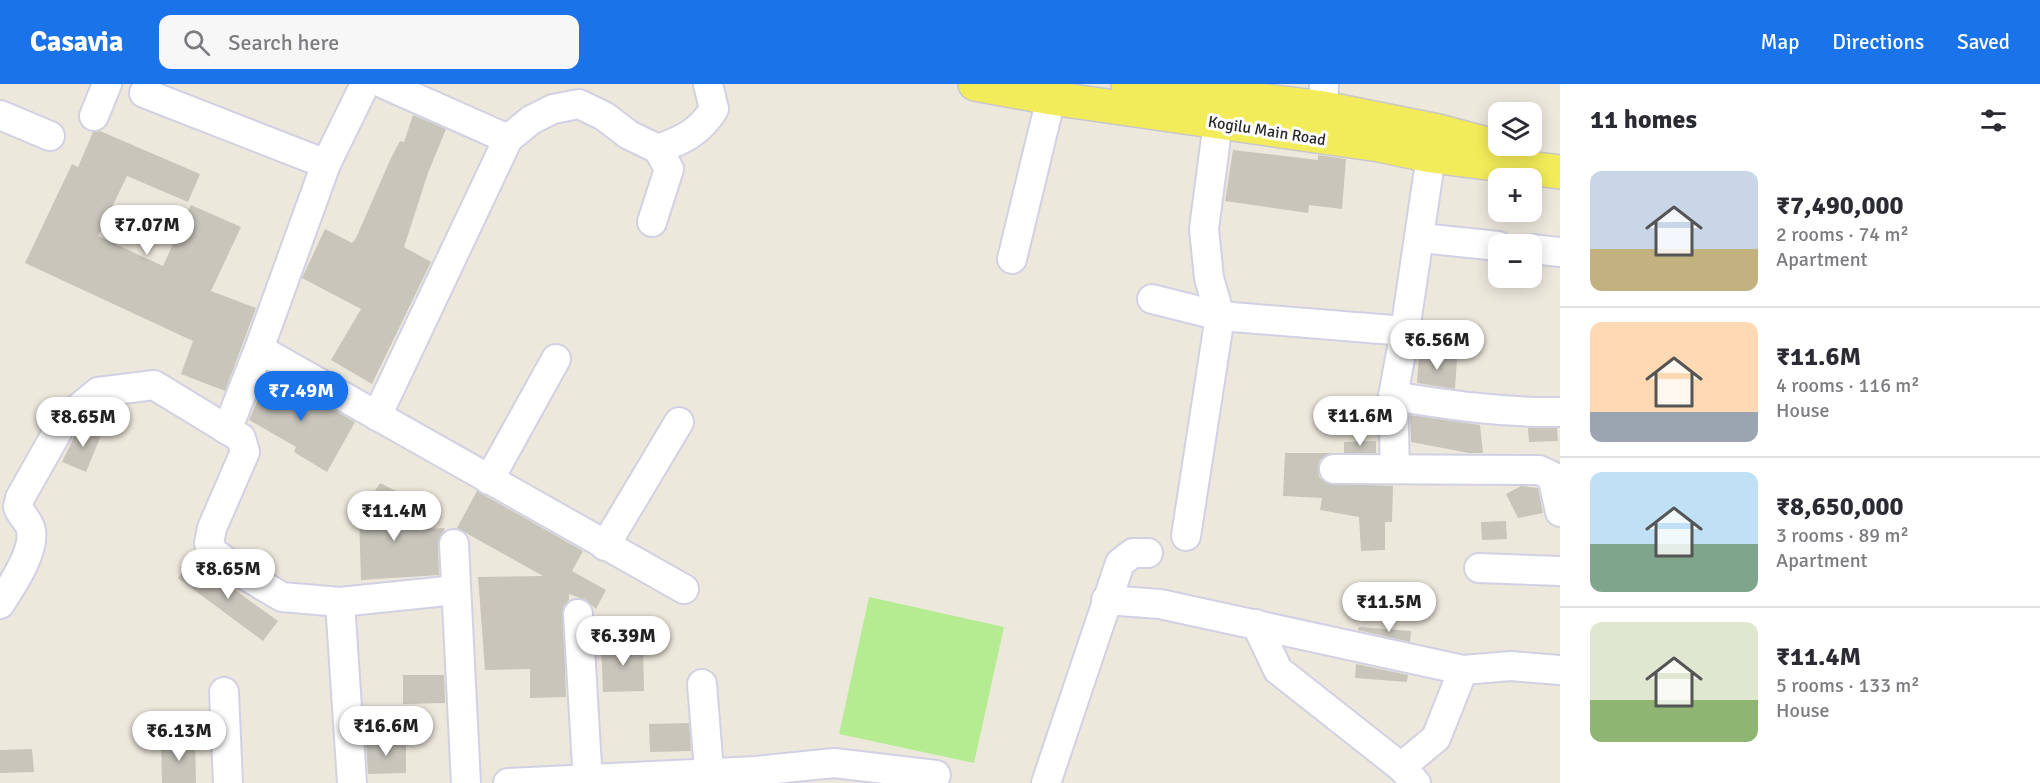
<!DOCTYPE html>
<meta charset="utf-8">
<style>
:root{--surface:#fff;--page:#f7f7f7;--text:#2b2b33;--muted:#7c7c81;--line:#e1e1e2;--accent:#1a73e8}
body{margin:0;font-family:Signika,sans-serif;background:var(--page);color:var(--text);height:100vh;display:flex;flex-direction:column;font-size:22px;white-space:nowrap}
*{box-sizing:border-box;margin:0}
p{font-size:20px;color:var(--muted)}
.icon{flex:none;width:33px;height:33px;fill:none;stroke:currentColor;stroke-width:2;stroke-linecap:round;stroke-linejoin:round}
.map{position:relative;flex:1;overflow:hidden}
.panel{display:flex;flex-direction:column;background:var(--surface);width:480px}
.panel>*{flex:none}
.fabs{position:absolute;left:1488px;top:18px;display:grid;gap:12px}
.fabs a{display:grid;place-items:center;width:54px;height:54px;border-radius:12px;background:var(--surface);box-shadow:0 3px 15px #0003;font-size:30px}
.price{position:absolute;translate:-50% -51px;padding:0 14px;border-radius:21px;background:#fff;color:#222;font-size:20px;line-height:39px;filter:drop-shadow(0 2px 3px #0008)}
.price::after{content:'';position:absolute;left:50%;top:36px;width:18px;height:14px;margin-left:-9px;background:inherit;clip-path:polygon(0 0,100% 0,50% 100%)}
.price.current{background:var(--accent);color:#fff}
ul{padding:0;list-style:none}
li{display:flex;align-items:center;gap:18px;height:150px;padding:0 30px}
li+li{border-top:2px solid var(--line)}
li span{display:grid;place-items:center;flex:none;width:168px;height:120px;border-radius:12px;color:#555}
li>.icon{margin-inline-start:auto}
span .icon{width:72px;height:72px;fill:#fffc;stroke-width:1}
li b{font-size:26px}
h2{display:flex;justify-content:space-between;align-items:center;height:72px;padding:0 30px;font-size:26px}
header{display:flex;align-items:center;gap:36px;box-sizing:border-box;height:84px;padding:0 30px;background:var(--accent);color:#fff}
header strong{font-size:28px}
nav{display:flex;gap:33px;margin-inline-start:auto;font-size:21px}
.search{width:420px;height:54px;background:var(--page);display:flex;align-items:center;gap:15px;box-sizing:border-box;padding:0 21px;border-radius:12px;color:var(--muted);font-size:22px}
main{display:flex;flex:1;min-height:0}
.map>svg:first-child{display:block}
</style>
<header>
<strong>Casavia</strong>
<div class="search"><svg class="icon" aria-label="search" viewBox="0 0 24 24"><circle cx="10" cy="10" r="6"/><path d="M15 15l6 6"/></svg>Search here</div>
<nav><a>Map</a><a>Directions</a><a>Saved</a></nav>
</header>
<main>
<div class="map">
<svg width="1560" height="699" viewBox="0 0 1560 699">
<rect width="100%" height="100%" fill="#ede8dc"/>
<!-- pitch -->
<path fill="#b5ec92" d="M869 513 1004 543 974 679 839 650Z"/>
<!-- building -->
<g fill="#c8c5bb">
<path d="M413 31 446 45 428 89 404 163 431 178 372 300 331 276 361 225 302 194 325 145 352 159 356 154 391 74 400 57 404 58Z"/>
<path d="M100 47 200 90 188 118 127 92 98 152 163 182 191 121 241 143 211 207 256 224 225 307 181 290 193 257 25 179 72 80 78 83 93 48Z"/>
<path d="M1233 66 1318 76V71L1346 75 1342 125 1309 121 1308 129 1225 117Z"/>
<path d="M1419 271 1457 274 1455 305 1417 299Z"/>
<path d="M269 289 355 338 327 388 294 368 296 363 249 336Z"/>
<path d="M1410 331 1480 341 1483 369H1469L1411 358Z"/>
<path d="M84 341 102 349 86 388 62 378 77 347Z"/>
<path d="M1528 344H1557L1558 357 1529 358Z"/>
<path d="M1376 357V369H1344V358Z"/>
<path d="M1285 369H1333L1320 376 1318 384 1319 393 1326 399 1393 402 1392 438H1385V466L1361 467 1359 433 1320 426 1322 414 1283 412Z"/>
<path d="M380 399 398 408 400 446 445 444 438 460 439 491 361 496 359 432Z"/>
<path d="M1521 402 1538 404 1543 429 1518 434 1506 410Z"/>
<path d="M477 407 583 467 572 487 606 506 596 525 586 516 569 510V516L563 523 566 613 530 614V585L485 586 478 493 543 492 457 444Z"/>
<path d="M1506 437 1507 455 1482 456 1481 438Z"/>
<path d="M192 475 278 537 263 557 178 494Z"/>
<path d="M1359 543 1411 547 1410 558 1358 546Z"/>
<path d="M643 558 644 607 603 608 601 559Z"/>
<path d="M1356 580 1408 591 1407 598 1355 594Z"/>
<path d="M403 591H444L445 619 403 620Z"/>
<path d="M689 639 691 667 650 668 649 640Z"/>
<path d="M406 656V689L368 690 366 657Z"/>
<path d="M195 657 196 699H162L161 658Z"/>
<path d="M32 665 34 688 0 689V666Z"/>
</g>
<g fill="none" stroke-linecap="round" stroke-linejoin="round">
<defs>
<g id="minor">
<path d="M365 0 326 80 259 265 684 505"/>
<path d="M144 9 326 80"/>
<path d="M1323 24 1324 0"/>
<path d="M0 31 50 52"/>
<path d="M94 32 107 0"/>
<path d="M1218 38 1204 145 1209 194 1220 232"/>
<path d="M508 55 531 36 553 25 579 20 604 32 629 51 658 65 669 85 652 138"/>
<path d="M658 65C683 56 700 48 714 25L708 0"/>
<path d="M1421 154 1498 162"/>
<path d="M1532 165 1560 168"/>
<path d="M1012 175 1051 14"/>
<path d="M1152 215 1220 232"/>
<path d="M1393 312C1448 321 1504 329 1560 328"/>
<path d="M377 332 508 55 384 0"/>
<path d="M227 346 259 265"/>
<path d="M1395 384 1393 312 1405 247"/>
<path d="M1334 385 1539 386 1552 392 1560 428"/>
<path d="M489 396 556 275"/>
<path d="M1186 452 1220 232 1405 247 1431 72"/>
<path d="M454 460 466 699"/>
<path d="M605 462 679 338"/>
<path d="M1479 484 1560 487"/>
<path d="M1106 516 1160 520 1463 586"/>
<path d="M340 518 352 699"/>
<path d="M0 520C11 503 35 468 31 447 30 437 21 432 18 423L20 414 64 336 98 308 154 301 241 354 245 368 212 444 209 459 213 468 245 491 282 513 340 518 456 506"/>
<path d="M578 530 588 699"/>
<path d="M1256 540 1278 586 1401 683 1416 699"/>
<path d="M702 600 710 699"/>
<path d="M224 608 228 699"/>
<path d="M1401 683 1436 654 1463 586 1510 582 1560 586"/>
<path d="M508 699 756 687 834 679 936 691"/>
<path d="M1046 699 1120 479 1133 469H1148"/>
</g>
<g id="major">
<path d="M975 0 1051 14 1379 61 1431 72 1560 88"/>
<path d="M1128 0 1323 24 1438 47 1498 63"/>
</g>
</defs>
<!-- minor casing -->
<use href="#minor" stroke="#d1d1e3" stroke-width="32"/>
<!-- major casing -->
<use href="#major" stroke="#c8c8c8" stroke-width="36"/>
<!-- minor -->
<use href="#minor" stroke="#fff" stroke-width="28"/>
<!-- major -->
<use href="#major" stroke="#f3ec5a" stroke-width="33"/>
</g>
<g text-anchor="middle" stroke-width="6" stroke-linejoin="round" paint-order="stroke">
<!-- street labels -->
<g font-size="16" fill="#2a2a2a" stroke="#fff">
<text transform="translate(1267 46) rotate(9)" y="6">Kogilu Main Road</text>
</g>
</g>
</svg>
<div class="fabs">
<a><svg class="icon" aria-label="layers" viewBox="0 0 24 24"><path d="M12 4l9 5-9 5-9-5zM3 14l9 5 9-5"/></svg></a>
<a>+</a>
<a>−</a>
</div>
<b class="price" style="left:147px;top:172px">₹7.07M</b>
<b class="price" style="left:1437px;top:287px">₹6.56M</b>
<b class="price current" style="left:301px;top:338px">₹7.49M</b>
<b class="price" style="left:1360px;top:363px">₹11.6M</b>
<b class="price" style="left:83px;top:364px">₹8.65M</b>
<b class="price" style="left:394px;top:458px">₹11.4M</b>
<b class="price" style="left:228px;top:516px">₹8.65M</b>
<b class="price" style="left:1389px;top:549px">₹11.5M</b>
<b class="price" style="left:623px;top:583px">₹6.39M</b>
<b class="price" style="left:386px;top:673px">₹16.6M</b>
<b class="price" style="left:179px;top:678px">₹6.13M</b>
</div>
<section class="panel">
<h2>11 homes<svg class="icon" aria-label="filters" viewBox="0 0 24 24"><path d="M4 7h16M4 17h16"/><circle cx="9" cy="7" r="2"/><circle cx="15" cy="17" r="2"/></svg></h2>
<ul>
<li><span style="background:linear-gradient(#c9d6e8 65%,#c2b280 0)"><svg class="icon" aria-label="home" viewBox="0 0 24 24"><path d="M3 11l9-7 9 7M6 9v11h12V9"/></svg></span><div><b>₹7,490,000</b><p>2 rooms · 74 m²</p><p>Apartment</p></div></li>
<li><span style="background:linear-gradient(#ffd9b3 75%,#9aa5b1 0)"><svg class="icon" aria-label="home" viewBox="0 0 24 24"><path d="M3 11l9-7 9 7M6 9v11h12V9"/></svg></span><div><b>₹11.6M</b><p>4 rooms · 116 m²</p><p>House</p></div></li>
<li><span style="background:linear-gradient(#bfe0f5 60%,#7fa58c 0)"><svg class="icon" aria-label="home" viewBox="0 0 24 24"><path d="M3 11l9-7 9 7M6 9v11h12V9"/></svg></span><div><b>₹8,650,000</b><p>3 rooms · 89 m²</p><p>Apartment</p></div></li>
<li><span style="background:linear-gradient(#dfe7d0 65%,#8fb573 0)"><svg class="icon" aria-label="home" viewBox="0 0 24 24"><path d="M3 11l9-7 9 7M6 9v11h12V9"/></svg></span><div><b>₹11.4M</b><p>5 rooms · 133 m²</p><p>House</p></div></li>
</ul>
</section>
</main>
